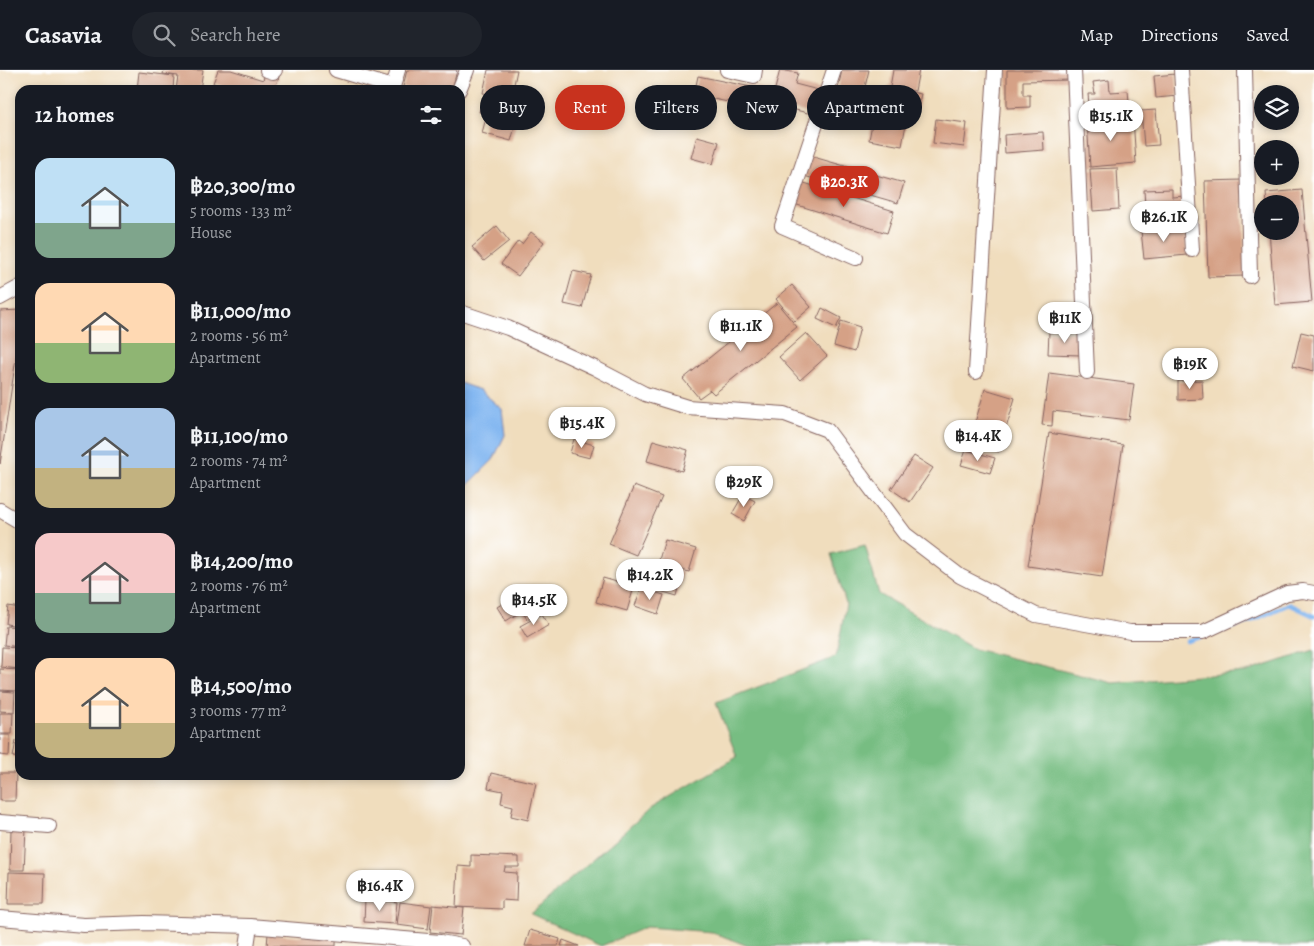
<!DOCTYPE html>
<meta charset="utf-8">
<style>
:root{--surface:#171b24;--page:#20242c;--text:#f1f3f6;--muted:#9ea1a6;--line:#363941;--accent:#c8321e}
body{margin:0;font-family:Alegreya,serif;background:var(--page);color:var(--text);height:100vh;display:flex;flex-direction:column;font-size:19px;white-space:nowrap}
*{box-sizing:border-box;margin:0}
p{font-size:16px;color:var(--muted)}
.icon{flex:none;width:28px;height:28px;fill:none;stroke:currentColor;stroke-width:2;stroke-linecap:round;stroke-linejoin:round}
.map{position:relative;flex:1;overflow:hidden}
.details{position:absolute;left:15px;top:15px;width:450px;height:695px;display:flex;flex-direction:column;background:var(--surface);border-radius:15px;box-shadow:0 2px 8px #0003}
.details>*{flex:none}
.guide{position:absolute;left:480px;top:15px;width:475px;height:45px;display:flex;gap:10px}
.fabs{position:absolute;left:1254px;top:15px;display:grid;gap:10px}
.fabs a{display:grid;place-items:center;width:45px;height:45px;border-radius:50%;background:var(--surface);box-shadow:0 2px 8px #0003;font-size:25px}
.price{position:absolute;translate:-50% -42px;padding:0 11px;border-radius:18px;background:#fff;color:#222;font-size:16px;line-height:32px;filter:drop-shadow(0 1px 2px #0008)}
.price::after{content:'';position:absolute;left:50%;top:30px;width:15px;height:11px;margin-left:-8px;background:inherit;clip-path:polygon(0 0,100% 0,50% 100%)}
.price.selected{background:var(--accent);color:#fff}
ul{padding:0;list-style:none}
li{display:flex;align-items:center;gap:15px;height:125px;padding:0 20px}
li span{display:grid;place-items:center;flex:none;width:140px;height:100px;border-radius:15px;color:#555}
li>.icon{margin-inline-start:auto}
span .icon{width:60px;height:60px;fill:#fffc;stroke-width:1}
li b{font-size:21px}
h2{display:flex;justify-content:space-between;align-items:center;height:60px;padding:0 20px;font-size:21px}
.tag{padding:0 18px;border-radius:22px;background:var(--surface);box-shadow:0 2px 8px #0003;font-size:18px;line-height:45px}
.tag.selected{background:var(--accent);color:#fff}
header{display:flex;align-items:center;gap:30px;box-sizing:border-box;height:70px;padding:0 25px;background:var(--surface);border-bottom:1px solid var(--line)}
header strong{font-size:24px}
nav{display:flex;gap:28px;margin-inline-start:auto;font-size:18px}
.search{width:350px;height:45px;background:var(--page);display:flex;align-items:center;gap:12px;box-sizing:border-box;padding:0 18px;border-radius:28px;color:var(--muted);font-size:19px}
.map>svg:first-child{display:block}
</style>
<header>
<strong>Casavia</strong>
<div class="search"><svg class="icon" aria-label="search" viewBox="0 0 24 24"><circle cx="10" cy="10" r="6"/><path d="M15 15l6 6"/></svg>Search here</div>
<nav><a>Map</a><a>Directions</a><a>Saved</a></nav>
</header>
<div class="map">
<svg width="1314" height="876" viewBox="0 0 1314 876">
<rect width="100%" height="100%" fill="#fff"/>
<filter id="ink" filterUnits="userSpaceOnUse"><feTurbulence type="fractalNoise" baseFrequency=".02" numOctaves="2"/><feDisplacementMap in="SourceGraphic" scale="10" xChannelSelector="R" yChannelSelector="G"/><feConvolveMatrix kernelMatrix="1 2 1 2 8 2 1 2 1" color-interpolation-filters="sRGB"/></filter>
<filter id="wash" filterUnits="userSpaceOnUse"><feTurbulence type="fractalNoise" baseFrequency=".0096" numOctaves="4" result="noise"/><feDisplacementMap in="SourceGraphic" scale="20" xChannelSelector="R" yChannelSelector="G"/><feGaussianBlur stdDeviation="1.12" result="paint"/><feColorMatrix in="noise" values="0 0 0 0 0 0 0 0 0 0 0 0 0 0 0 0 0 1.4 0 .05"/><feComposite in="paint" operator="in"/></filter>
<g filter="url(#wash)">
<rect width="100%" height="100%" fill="#f0ddbd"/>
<!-- forest -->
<path fill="#77bd82" stroke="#606e56" d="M865 475 879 524 974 579 1113 613 1246 602 1314 580V876H748L712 862 646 857 601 876 531 844 651 738 737 687 716 633 836 587 846 534 831 484Z"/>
<!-- water -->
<path fill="#83b7f1" stroke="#666b8e" d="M460 313 480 320 502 339 505 365 493 390 469 414 460 413Z"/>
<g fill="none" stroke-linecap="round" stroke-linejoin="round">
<!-- stream -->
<g stroke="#83b7f1" stroke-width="4.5">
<path d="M1219 561 1249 552 1289 534 1314 546"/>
<path d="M1187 571 1200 567"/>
</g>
</g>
<g id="blocks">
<!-- building -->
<g fill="#d5a186">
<path d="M164 0H203L200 20H176L178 6 163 4Z"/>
<path d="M218 0H231L263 10 265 3 279 7 274 20H232L213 13Z"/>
<path d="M407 0H457L452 20H413L403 17Z"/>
<path d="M488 0H517L511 29 483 23Z"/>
<path d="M780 0 798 3 795 14 822 21 816 45 771 34Z"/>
<path d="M842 0H869L861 34 836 28Z"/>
<path d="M893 0H919L915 21 890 17Z"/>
<path d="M1007 0H1071V10L1023 11V25H1030V37L1007 38Z"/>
<path d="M139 2 174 6 173 20 154 18 153 20H137Z"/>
<path d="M1176 4 1178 26 1156 28 1154 6Z"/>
<path d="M698 6 771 21 767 40 694 25Z"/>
<path d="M1109 10 1110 22 1128 21 1130 42 1090 45 1088 24H1095L1093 12Z"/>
<path d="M888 17 921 24 917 41 884 34Z"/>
<path d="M483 29 520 39 511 71 482 63 487 44 479 42Z"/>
<path d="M875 37 908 43 902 76 869 70Z"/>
<path d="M1156 40 1159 75 1144 76 1141 41Z"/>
<path d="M1133 48 1136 93 1090 97 1087 51Z"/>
<path d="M936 49 967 53 964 77 933 73Z"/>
<path d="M1043 62 1044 80 1005 83 1004 65Z"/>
<path d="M697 66 719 72 713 94 691 88Z"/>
<path d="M810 86 904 113 898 133 804 106Z"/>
<path d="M1117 98 1119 139 1093 141 1090 99Z"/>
<path d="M1242 110 1245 206 1208 207 1205 111Z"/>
<path d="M801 112 894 141 887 163 794 134Z"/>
<path d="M1172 119V127L1187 126 1188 147H1174V152L1146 153 1144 120Z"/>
<path d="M1302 120 1312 232 1275 235 1269 161H1290V134H1267L1266 123Z"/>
<path d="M497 156 509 171 484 191 472 177Z"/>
<path d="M1184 156 1187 185 1144 189 1141 160Z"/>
<path d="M531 162 544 172 518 206 501 194 518 171 522 174Z"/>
<path d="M573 201 591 205 582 238 564 234Z"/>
<path d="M792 215 811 237 795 251 776 229Z"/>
<path d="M777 233 797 257 714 324 710 320 699 328 683 309Z"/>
<path d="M822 238 841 248 836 258 817 249Z"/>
<path d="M20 240V262L0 394V241Z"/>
<path d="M841 251 860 257 854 282 834 276Z"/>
<path d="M1049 262 1082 263 1081 285 1048 284Z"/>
<path d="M1301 262 1314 265V301L1293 296Z"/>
<path d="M806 263 827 286 800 310 779 287Z"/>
<path d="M1049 303 1134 314 1129 350 1053 341 1052 356 1042 355Z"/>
<path d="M1202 310 1203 329 1178 330V311Z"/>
<path d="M985 319 1015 328 999 382 969 373Z"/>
<path d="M1049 363 1123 375 1102 507 1028 496Z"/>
<path d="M574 369 594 375 590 388 570 383Z"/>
<path d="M653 370 688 380 682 401 647 391Z"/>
<path d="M966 380 995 388 990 403 961 395Z"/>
<path d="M914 386 933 398 910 432 891 419Z"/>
<path d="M634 416 662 427 636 485 609 474Z"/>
<path d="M743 425 755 431 744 451 732 444Z"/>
<path d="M665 470 696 479 689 502 658 493Z"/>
<path d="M652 493 683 502 677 526 646 517Z"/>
<path d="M603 508 634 517 627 541 596 532Z"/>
<path d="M533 515 541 529 535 533 540 541 527 549 522 541 506 551 497 537Z"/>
<path d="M641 518 664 525 658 544 635 536Z"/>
<path d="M8 536 20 538V556L6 554Z"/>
<path d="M542 544 549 555 527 568 520 556Z"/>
<path d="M6 556 20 557V577L4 575Z"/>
<path d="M2 577 20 578V599L1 597Z"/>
<path d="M0 599 20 600 18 621 0 620Z"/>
<path d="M0 621 15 622 14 642 0 641Z"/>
<path d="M0 643H13L12 664H0Z"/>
<path d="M0 665H10L9 686 0 685Z"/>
<path d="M16 671H20V688L13 687Z"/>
<path d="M0 703H16L15 731H0Z"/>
<path d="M491 703 536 713 528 750 511 746 513 736 501 733 503 721 488 718Z"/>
<path d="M11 759H26L24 800H10Z"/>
<path d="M471 785 519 787V797H505L504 802 517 803 516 831 502 830V839L456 837 458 796 471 797Z"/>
<path d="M9 802 45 803 44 834H8Z"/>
<path d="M365 829 397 832 395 854 364 852Z"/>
<path d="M400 832 431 836 428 859 397 855Z"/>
<path d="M433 835 464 838 461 865 430 862Z"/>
<path d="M530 860 560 869 558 876H525Z"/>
<path d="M268 864 336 868V876H267Z"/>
<path d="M563 870 579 876H561Z"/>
</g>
</g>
</g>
<g filter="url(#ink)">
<use href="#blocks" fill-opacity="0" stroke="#84625e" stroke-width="1"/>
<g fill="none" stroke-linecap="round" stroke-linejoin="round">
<defs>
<g id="minor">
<path d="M267 0 273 2 275 0"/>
<path d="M336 0 393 17"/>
<path d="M727 0 754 6 755 0"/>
<path d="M834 0 782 156 856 188"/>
<path d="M1074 0 1087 302"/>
<path d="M1181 0 1192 180"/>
<path d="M1245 0 1250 206"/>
<path d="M392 20 398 0"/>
<path d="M459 20 467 0"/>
<path d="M0 228 20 217"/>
<path d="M460 242 508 258 595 298 645 324 687 337 785 344 827 360 905 464 960 506 1036 545 1130 562H1203L1287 523 1303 521 1314 523"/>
<path d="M976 302 995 0"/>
<path d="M0 440 20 452"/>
<path d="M0 752 49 756"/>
<path d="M0 848 84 855 144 853 250 856 440 872 462 876"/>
<path d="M247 876 250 856"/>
</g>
</defs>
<!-- minor casing -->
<use href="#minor" stroke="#84625e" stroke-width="16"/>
<!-- minor -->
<use href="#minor" stroke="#fff" stroke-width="14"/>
</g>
</g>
</svg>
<div class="fabs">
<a><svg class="icon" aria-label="layers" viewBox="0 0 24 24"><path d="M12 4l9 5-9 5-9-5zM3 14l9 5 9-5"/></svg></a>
<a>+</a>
<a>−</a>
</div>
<b class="price" style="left:1111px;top:72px">฿15.1K</b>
<b class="price selected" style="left:844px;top:138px">฿20.3K</b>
<b class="price" style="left:1164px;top:173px">฿26.1K</b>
<b class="price" style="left:1065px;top:274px">฿11K</b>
<b class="price" style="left:741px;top:282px">฿11.1K</b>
<b class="price" style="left:1190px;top:320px">฿19K</b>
<b class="price" style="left:582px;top:379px">฿15.4K</b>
<b class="price" style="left:978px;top:392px">฿14.4K</b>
<b class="price" style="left:744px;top:438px">฿29K</b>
<b class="price" style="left:650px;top:531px">฿14.2K</b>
<b class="price" style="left:534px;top:556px">฿14.5K</b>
<b class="price" style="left:380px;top:842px">฿16.4K</b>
<div class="guide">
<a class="tag">Buy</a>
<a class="tag selected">Rent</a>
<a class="tag">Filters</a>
<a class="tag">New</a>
<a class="tag">Apartment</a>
</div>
<section class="details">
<h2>12 homes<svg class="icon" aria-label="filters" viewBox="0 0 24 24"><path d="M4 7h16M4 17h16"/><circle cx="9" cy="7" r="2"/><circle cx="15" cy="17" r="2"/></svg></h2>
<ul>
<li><span style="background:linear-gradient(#bfe0f5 65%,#7fa58c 0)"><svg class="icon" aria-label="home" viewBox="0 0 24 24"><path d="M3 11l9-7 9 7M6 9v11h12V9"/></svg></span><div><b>฿20,300/mo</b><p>5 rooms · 133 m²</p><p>House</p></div></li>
<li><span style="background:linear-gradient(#ffd9b3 60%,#8fb573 0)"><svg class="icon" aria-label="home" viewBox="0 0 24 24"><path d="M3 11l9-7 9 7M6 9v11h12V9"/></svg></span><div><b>฿11,000/mo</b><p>2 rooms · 56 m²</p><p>Apartment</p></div></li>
<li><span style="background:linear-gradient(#a9c7e8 60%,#c2b280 0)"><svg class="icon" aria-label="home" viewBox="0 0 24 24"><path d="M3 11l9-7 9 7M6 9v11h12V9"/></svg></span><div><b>฿11,100/mo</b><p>2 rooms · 74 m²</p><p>Apartment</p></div></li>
<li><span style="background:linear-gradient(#f6c9c9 60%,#7fa58c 0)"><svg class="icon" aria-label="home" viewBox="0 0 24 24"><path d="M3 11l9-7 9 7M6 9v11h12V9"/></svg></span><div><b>฿14,200/mo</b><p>2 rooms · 76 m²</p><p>Apartment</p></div></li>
<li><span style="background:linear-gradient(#ffd9b3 65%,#c2b280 0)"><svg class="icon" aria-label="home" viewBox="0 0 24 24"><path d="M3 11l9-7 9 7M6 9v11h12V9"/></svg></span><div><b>฿14,500/mo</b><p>3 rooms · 77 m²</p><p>Apartment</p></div></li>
</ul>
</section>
</div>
